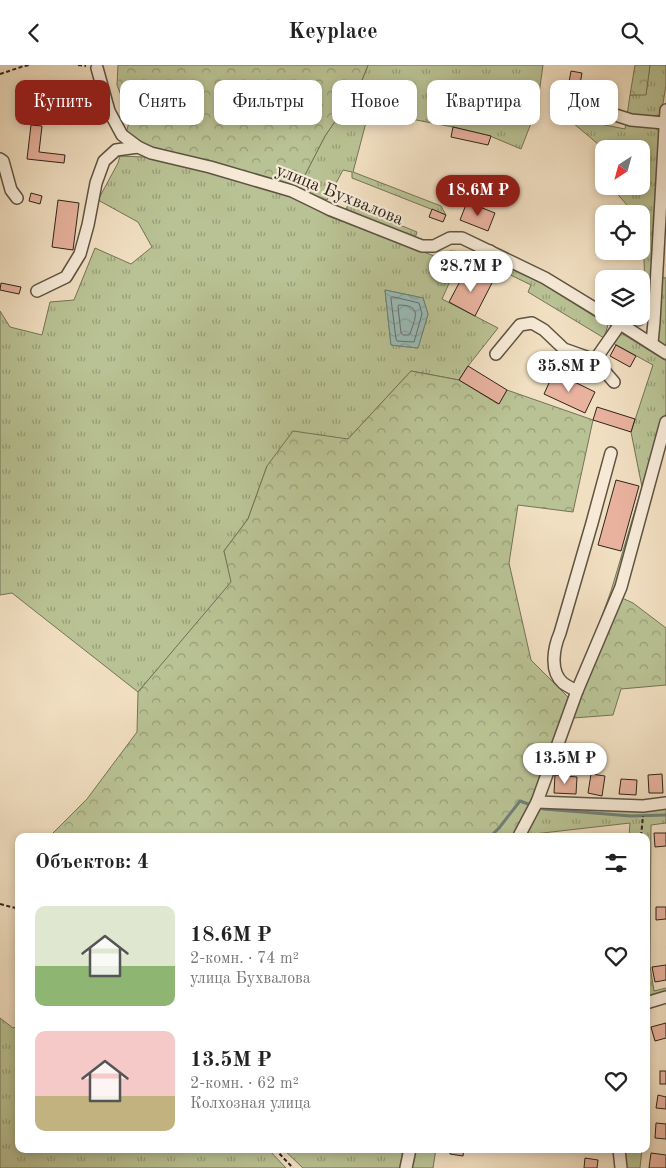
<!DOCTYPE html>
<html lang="ru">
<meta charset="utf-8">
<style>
:root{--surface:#fff;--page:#f2f2f2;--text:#222;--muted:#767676;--accent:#8f2418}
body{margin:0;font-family:"Old Standard TT",serif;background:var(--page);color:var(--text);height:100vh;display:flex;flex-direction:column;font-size:19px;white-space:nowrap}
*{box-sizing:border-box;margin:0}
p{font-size:16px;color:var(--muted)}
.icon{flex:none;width:28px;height:28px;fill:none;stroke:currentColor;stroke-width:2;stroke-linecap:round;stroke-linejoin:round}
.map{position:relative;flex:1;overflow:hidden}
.drawer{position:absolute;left:15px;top:768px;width:635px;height:320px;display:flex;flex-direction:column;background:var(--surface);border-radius:10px;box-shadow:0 2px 8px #0003}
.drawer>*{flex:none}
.guide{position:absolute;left:15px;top:15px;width:636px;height:45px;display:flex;gap:10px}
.needle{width:32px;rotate:216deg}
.controls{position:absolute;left:595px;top:75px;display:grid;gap:10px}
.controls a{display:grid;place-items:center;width:55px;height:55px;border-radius:10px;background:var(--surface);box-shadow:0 2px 8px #0003;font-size:25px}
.price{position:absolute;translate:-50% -42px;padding:0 11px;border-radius:18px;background:#fff;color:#222;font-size:16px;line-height:32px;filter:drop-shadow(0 1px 2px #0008)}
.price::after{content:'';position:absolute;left:50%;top:30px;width:15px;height:11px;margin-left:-8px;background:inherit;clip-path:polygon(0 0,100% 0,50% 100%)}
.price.on{background:var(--accent);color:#fff}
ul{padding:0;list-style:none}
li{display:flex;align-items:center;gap:15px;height:125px;padding:0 20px}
li span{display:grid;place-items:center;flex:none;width:140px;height:100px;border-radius:10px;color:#555}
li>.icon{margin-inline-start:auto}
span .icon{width:60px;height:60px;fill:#fffc;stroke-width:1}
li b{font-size:21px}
h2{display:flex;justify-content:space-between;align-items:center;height:60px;padding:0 20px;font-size:21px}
.chip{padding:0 18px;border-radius:10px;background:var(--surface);box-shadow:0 2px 8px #0003;font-size:18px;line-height:45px}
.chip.on{background:var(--accent);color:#fff}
header{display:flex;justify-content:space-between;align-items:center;height:65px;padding:0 20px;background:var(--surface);font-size:22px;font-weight:700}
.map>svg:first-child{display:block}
</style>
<header><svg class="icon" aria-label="back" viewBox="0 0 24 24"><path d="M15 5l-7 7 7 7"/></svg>Keyplace<svg class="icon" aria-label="search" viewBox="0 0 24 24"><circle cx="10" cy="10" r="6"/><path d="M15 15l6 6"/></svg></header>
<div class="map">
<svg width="666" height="1103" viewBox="0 0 666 1103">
<defs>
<pattern id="grass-tufts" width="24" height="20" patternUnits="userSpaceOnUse" patternTransform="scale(1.25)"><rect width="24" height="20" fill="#b9c294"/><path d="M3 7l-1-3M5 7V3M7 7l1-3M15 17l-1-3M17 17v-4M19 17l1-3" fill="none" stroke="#979d78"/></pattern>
<pattern id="forest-crowns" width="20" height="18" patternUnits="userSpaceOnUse" patternTransform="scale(1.25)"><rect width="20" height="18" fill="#b9c294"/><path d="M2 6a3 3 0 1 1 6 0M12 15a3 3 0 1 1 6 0" fill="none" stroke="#979d78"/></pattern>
<pattern id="water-waves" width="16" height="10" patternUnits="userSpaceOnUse" patternTransform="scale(1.25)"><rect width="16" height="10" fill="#9bbcb8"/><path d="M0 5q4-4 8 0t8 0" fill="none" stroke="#86a19e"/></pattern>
</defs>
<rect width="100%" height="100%" fill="#f1dfc1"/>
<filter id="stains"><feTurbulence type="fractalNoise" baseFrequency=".004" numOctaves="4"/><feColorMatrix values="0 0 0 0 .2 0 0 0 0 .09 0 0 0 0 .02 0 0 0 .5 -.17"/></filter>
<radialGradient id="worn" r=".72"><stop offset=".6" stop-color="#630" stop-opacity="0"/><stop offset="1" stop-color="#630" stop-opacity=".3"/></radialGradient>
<!-- grass -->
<g fill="url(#grass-tufts)" stroke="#737356" fill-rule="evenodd">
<path d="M368 0H543L537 43 521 84 490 71 453 62 369 46 353 107 441 141 446 150 352 113V107L343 105 327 135 296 123 306 108 325 71 360 20Z"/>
<path d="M650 0H666V20L661 50 648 51 627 50 630 30 646 29Z"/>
<path d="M570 53 625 64 626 58 655 63 661 67 651 250C640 269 633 260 618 251H641V230L645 228 643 159 641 156V149H635L612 123V121H641V84H604L573 58Z"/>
<path d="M120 91 144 92 208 106 290 130 328 151 437 192 450 186 463 187 442 234 498 263 468 301 459 315 411 306 348 374 267 401 248 454 224 486 232 517 138 627 12 528 0 530V246L10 262 42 270 50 237 74 235 95 183 131 199 152 182 138 157 98 135 118 98ZM385 225 423 233 428 249 418 283 391 280Z"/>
<path d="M348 139 417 167 415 173 346 145Z"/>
<path d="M493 195 541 218 608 260 604 273 528 227 531 220 488 199Z"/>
<path d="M660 212 666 213V283L663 282 658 274 657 258Z"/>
<path d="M621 268 666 296V348L619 521 576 622 611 526 642 422 631 367 653 300 611 277Z"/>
<path d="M539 740 649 746 666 744V758L651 760 650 901 654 926 666 923V928L646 933V771H629L630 758 525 770Z"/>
<path d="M0 953 13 963 19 961V1084H268L286 1103H0Z"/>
<path d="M283 1084H403L400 1103H303Z"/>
<path d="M415 1084H436L433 1103H411Z"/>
<path d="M623 1084H642L640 1103H625Z"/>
</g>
<!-- forest -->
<g fill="url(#forest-crowns)" stroke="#737356">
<path d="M118 0H368L360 20 325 71 306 108 296 123 149 82 126 68 130 54 117 20Z"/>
<path d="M635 0H650L646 30H630Z"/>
<path d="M411 306 459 315 498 339 507 325 593 355 573 447 518 440 509 498 531 595 571 635 533 736 514 771H50L87 734 137 667 138 627 231 517 224 486 248 454 267 401 293 366 348 374Z"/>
<path d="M622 533 633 538 666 563V620L621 624 613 650 573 653 582 628Z"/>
</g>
<!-- water -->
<path fill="url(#water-waves)" stroke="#6f7f78" d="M385 225 423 233 428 249 418 283 391 280Z"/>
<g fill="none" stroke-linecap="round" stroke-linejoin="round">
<!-- shore -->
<g stroke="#647068" stroke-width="1">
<path d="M392 232H394L419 238 422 249 414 277 397 276 396 274 391 234Z"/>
<path d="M399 240C423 240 415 253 410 269L409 270H403L401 268 398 242Z"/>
</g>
<!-- stream -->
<g stroke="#6f7f78" stroke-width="3">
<path d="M537 742 544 744 631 751 666 750"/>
<path d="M491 771 499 763 520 736 531 740"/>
</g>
</g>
<!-- building -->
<g fill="#e8b29e" stroke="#2d2419">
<path d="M571 6 582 8 576 41 565 39Z"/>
<path d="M25 29 61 30V47L25 46Z"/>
<path d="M31 60 42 61 39 87 65 90 64 98 27 94Z"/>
<path d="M453 62 491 71 488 80 451 72Z"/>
<path d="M31 128 42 131 40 139 29 136Z"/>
<path d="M58 135 79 138 73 185 52 182Z"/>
<path d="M467 137 495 148 488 166 460 155Z"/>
<path d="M432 144 446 150 443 157 429 152Z"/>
<path d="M466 205 492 218 475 251 449 237Z"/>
<path d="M1 218 21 222 19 229 0 225Z"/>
<path d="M616 280 636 291 630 302 610 291Z"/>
<path d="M468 301 507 325 499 339 459 315Z"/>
<path d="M554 307 595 327 585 348 544 329Z"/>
<path d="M597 342 635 354 631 367 593 355Z"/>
<path d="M616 415 639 421 621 486 598 480Z"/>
<path d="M591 709 605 711 602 731 588 728Z"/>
<path d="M662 709 663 728H649L648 710Z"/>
<path d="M555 710 577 712 576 729 554 728Z"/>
<path d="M621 714 637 715 636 730 619 729Z"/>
<path d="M654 768H666V781L655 782Z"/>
<path d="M656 842H666V854L656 855Z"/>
<path d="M666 900V915L655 917 652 902Z"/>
<path d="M666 958V973L655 976 651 962Z"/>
<rect x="660" y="1006" width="6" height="13"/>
<path d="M658 1030 666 1032V1044L656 1043Z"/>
<path d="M656 1058 666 1059V1074L655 1073Z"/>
<path d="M450 1084H464L463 1091 450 1089Z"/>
<path d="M651 1088 666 1090V1103H649Z"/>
<path d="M585 1093 598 1095 597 1103H584Z"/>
</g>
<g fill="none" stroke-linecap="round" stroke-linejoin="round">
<defs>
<g id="minor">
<path d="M97 3 109 46 122 70 138 82 151 88 210 102 292 126 331 145 422 181H434L450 173H462L545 213 604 249"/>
<path d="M593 27 603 46 631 55 664 58"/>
<path d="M0 94 3 96 11 125 17 133"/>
<path d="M479 207 490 186"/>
<path d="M37 226 66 212 80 189 88 160 96 118 104 96 116 85 138 82"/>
<path d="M608 251 666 288"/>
<path d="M652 278 654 257 666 45"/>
<path d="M496 289 520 260 532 258 544 265 564 284 595 295 620 259"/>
<path d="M595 295 614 317"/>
<path d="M577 626C573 624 567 621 563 618 549 606 554 582 560 568L592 458 611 388"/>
<path d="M537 737 643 741 666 738"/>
<path d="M519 771 537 737 577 626 621 522 666 357"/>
<path d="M646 938 666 932"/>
<path d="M619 1084 621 1103"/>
<path d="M406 1103 410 1084"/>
</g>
</defs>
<!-- minor casing -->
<use href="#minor" stroke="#5e5343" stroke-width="14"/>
<!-- path -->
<g stroke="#2d2419" stroke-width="2" stroke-dasharray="4 2.5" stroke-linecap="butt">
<path d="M78 0 86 1"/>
<path d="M0 9 24 1 31 0"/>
<path d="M641 771 643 751"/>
<path d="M0 839 19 844"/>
<path d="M275 1084 293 1103"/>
</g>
<!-- minor -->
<use href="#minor" stroke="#f6ead7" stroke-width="11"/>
</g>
<g text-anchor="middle" stroke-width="4.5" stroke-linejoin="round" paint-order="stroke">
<!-- street labels -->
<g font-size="18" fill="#2d2419" stroke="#f6ead7">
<text transform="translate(340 129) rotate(22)" y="6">улица Бухвалова</text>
</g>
</g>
<rect width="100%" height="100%" filter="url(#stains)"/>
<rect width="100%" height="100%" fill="url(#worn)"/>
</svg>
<div class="controls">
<a><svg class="needle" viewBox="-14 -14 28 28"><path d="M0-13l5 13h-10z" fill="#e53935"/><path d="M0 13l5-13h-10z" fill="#767676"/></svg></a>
<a><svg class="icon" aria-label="locate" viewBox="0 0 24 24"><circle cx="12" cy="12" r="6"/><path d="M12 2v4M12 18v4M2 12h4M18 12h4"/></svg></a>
<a><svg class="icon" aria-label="layers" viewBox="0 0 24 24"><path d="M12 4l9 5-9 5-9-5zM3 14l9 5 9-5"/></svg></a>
</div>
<b class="price on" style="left:478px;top:152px">18.6M ₽</b>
<b class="price" style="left:471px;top:228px">28.7M ₽</b>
<b class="price" style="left:569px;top:328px">35.8M ₽</b>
<b class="price" style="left:565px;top:720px">13.5M ₽</b>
<div class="guide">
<a class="chip on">Купить</a>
<a class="chip">Снять</a>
<a class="chip">Фильтры</a>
<a class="chip">Новое</a>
<a class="chip">Квартира</a>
<a class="chip">Дом</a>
</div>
<section class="drawer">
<h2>Объектов: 4<svg class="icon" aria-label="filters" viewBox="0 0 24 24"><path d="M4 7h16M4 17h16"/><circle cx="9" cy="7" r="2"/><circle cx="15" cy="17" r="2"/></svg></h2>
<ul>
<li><span style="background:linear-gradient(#dfe7d0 60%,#8fb573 0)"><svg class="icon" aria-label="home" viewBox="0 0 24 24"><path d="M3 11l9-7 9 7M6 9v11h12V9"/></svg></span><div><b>18.6M ₽</b><p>2-комн. · 74 m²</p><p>улица Бухвалова</p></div><svg class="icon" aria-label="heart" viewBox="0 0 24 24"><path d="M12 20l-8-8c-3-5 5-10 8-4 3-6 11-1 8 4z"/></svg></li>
<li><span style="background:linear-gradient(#f6c9c9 65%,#c2b280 0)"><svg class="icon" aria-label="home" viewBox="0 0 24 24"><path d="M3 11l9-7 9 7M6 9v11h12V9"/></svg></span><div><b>13.5M ₽</b><p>2-комн. · 62 m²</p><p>Колхозная улица</p></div><svg class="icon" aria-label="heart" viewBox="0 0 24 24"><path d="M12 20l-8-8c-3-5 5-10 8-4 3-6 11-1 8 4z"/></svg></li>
</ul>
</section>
</div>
